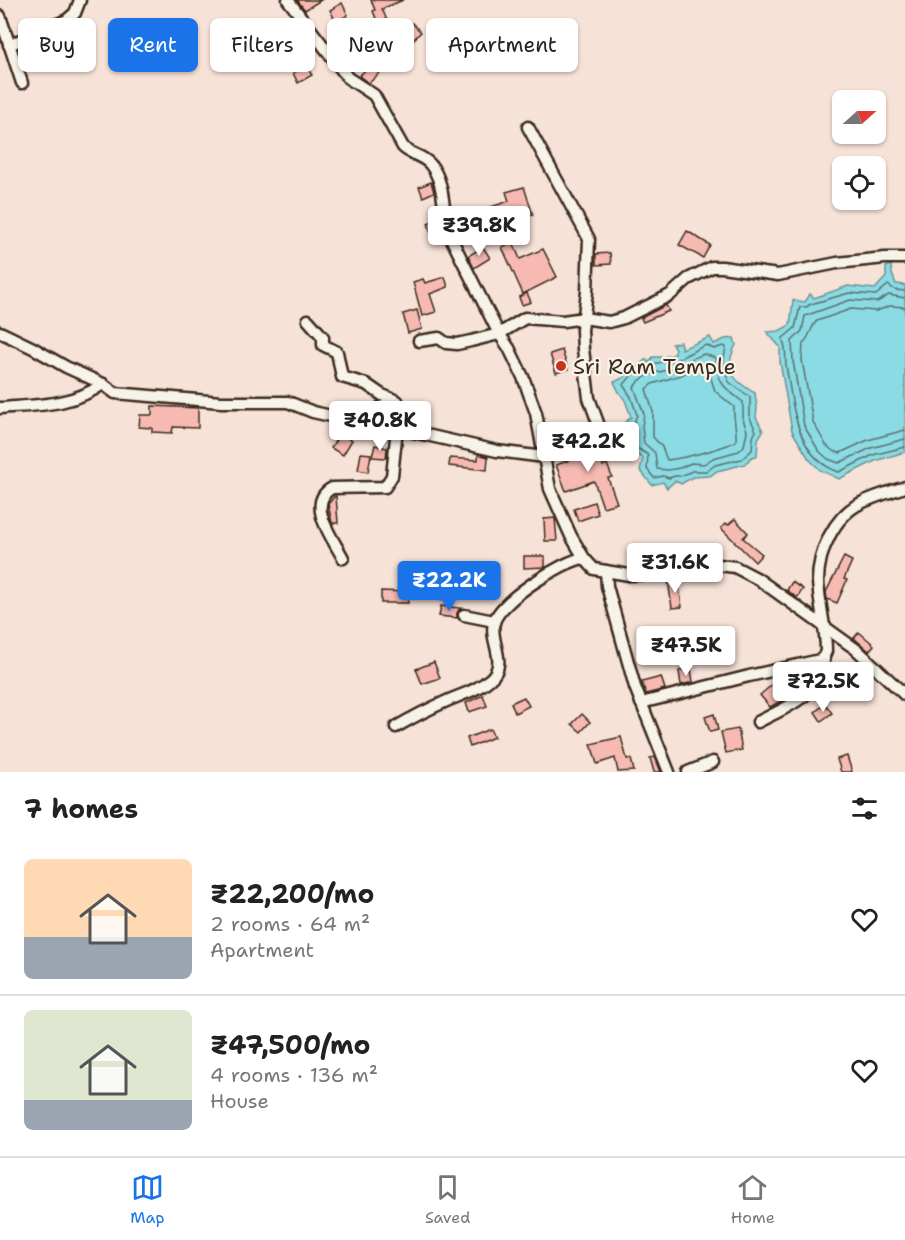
<!DOCTYPE html>
<meta charset="utf-8">
<style>
:root{--surface:#fff;--page:#f2f2f2;--text:#222;--muted:#767676;--line:#e0e0e0;--accent:#1a73e8}
body{margin:0;font-family:"Shantell Sans",sans-serif;background:var(--page);color:var(--text);height:100vh;display:flex;flex-direction:column;font-size:22px;white-space:nowrap}
*{box-sizing:border-box;margin:0}
p{font-size:20px;color:var(--muted)}
.icon{flex:none;width:33px;height:33px;fill:none;stroke:currentColor;stroke-width:2;stroke-linecap:round;stroke-linejoin:round}
.map{position:relative;height:772px;overflow:hidden}
.side{display:flex;flex-direction:column;background:var(--surface);flex:1}
.side>*{flex:none}
.guide{position:absolute;left:18px;top:18px;width:600px;height:54px;display:flex;gap:12px}
.needle{width:39px;rotate:69deg}
.buttons{position:absolute;left:832px;top:90px;display:grid;gap:12px}
.buttons a{display:grid;place-items:center;width:54px;height:54px;border-radius:9px;background:var(--surface);box-shadow:0 2px 4px #0004;font-size:30px}
.price{position:absolute;translate:-50% -51px;padding:0 14px;border-radius:6px;background:#fff;color:#222;font-size:20px;line-height:39px;filter:drop-shadow(0 2px 3px #0008)}
.price::after{content:'';position:absolute;left:50%;top:36px;width:18px;height:14px;margin-left:-9px;background:inherit;clip-path:polygon(0 0,100% 0,50% 100%)}
.price.selected{background:var(--accent);color:#fff}
ul{padding:0;list-style:none}
li{display:flex;align-items:center;gap:18px;height:150px;padding:0 24px}
li+li{border-top:2px solid var(--line)}
li span{display:grid;place-items:center;flex:none;width:168px;height:120px;border-radius:9px;color:#555}
li>.icon{margin-inline-start:auto}
span .icon{width:72px;height:72px;fill:#fffc;stroke-width:1}
li b{font-size:26px}
h2{display:flex;justify-content:space-between;align-items:center;height:72px;padding:0 24px;font-size:26px}
.tag{padding:0 21px;border-radius:9px;background:var(--surface);box-shadow:0 2px 4px #0004;font-size:21px;line-height:54px}
.tag.selected{background:var(--accent);color:#fff}
.menu{display:flex;justify-content:space-around;align-items:center;height:84px;border-top:2px solid var(--line);background:var(--surface);font-size:16px;color:var(--muted)}
.menu a{display:grid;justify-items:center;gap:3px}
.menu .selected{color:var(--accent)}
.map>svg:first-child{display:block}
</style>
<div class="map">
<svg width="905" height="772" viewBox="0 0 905 772">
<rect width="100%" height="100%" fill="#f7e2d8"/>
<filter id="ink" filterUnits="userSpaceOnUse"><feTurbulence type="fractalNoise" baseFrequency=".0167" numOctaves="2"/><feDisplacementMap in="SourceGraphic" scale="12" xChannelSelector="R" yChannelSelector="G"/><feConvolveMatrix kernelMatrix="1 2 1 2 8 2 1 2 1" color-interpolation-filters="sRGB"/></filter>
<g filter="url(#ink)">
<!-- water -->
<g fill="#8adbe3" stroke="#6a9494" stroke-width="1.5">
<path d="M891 265 892 274 896 284 905 285V452L875 461 839 479 820 470 809 459 792 431 780 362V347L767 332 779 331 790 325 793 300 805 302 810 294 814 298 848 286 875 289 886 277V267Z"/>
<path d="M710 337 714 344 725 339 734 338 736 345C723 370 732 380 755 393L757 408 756 417 763 431 758 439 757 456 752 457 745 464 717 471 710 476 693 477 681 484 675 481 667 488 663 482 652 485 640 470 643 458 631 452 630 432 624 423 631 417 625 400 619 392 614 382 625 377 627 370 636 368 646 359 648 363 653 357H663L675 354V349L672 344 680 342 682 349Z"/>
</g>
<g fill="none" stroke-linecap="round" stroke-linejoin="round">
<!-- shore -->
<g stroke="#5b716d" stroke-width="1.5">
<path d="M905 291 895 290 888 285 876 295 849 293 811 304 806 307H800L795 328 782 339C787 347 785 355 786 365 793 403 795 458 839 472L873 455 905 447"/>
<path d="M905 298 889 295 877 302 850 300 805 316 802 331 792 341 793 361 804 426 819 451 828 459 839 463 871 448 905 439"/>
<path d="M905 307 890 306 876 311 851 309 817 321C812 324 810 337 803 344L802 360 813 422 826 445 833 451 840 453 868 440 905 430"/>
<path d="M706 345 714 349 723 346 726 347 723 365 729 382 750 397V418L756 431 753 437 752 450 742 459 715 465 707 471H692L681 476H675L669 478 663 476 654 478 647 469 648 455 637 448 636 432 633 425 637 415 631 397 623 385C627 382 629 378 632 375 635 372 654 364 657 363 664 361 670 363 676 360 686 355 695 350 706 345Z"/>
<path d="M704 354 716 358C717 383 724 388 743 402V419L747 431 744 446 739 451 713 458 704 464 691 463 680 468 668 470 657 469 655 453 644 443 642 426 644 414 634 387C644 372 662 373 678 367 681 366 683 363 686 362 691 358 698 357 704 354Z"/>
<path d="M703 364 707 366 715 391 734 407C733 420 737 429 736 441 721 449 685 458 667 460L662 447 653 437V412L646 389 652 384 681 375Z"/>
</g>
</g>
<!-- building -->
<g fill="#f6bab3" stroke="#3b2a1e" stroke-width="1.5">
<path d="M297 0H321L305 10Z"/>
<path d="M371 0H403L382 9 394 36 385 40 373 11 375 10Z"/>
<path d="M342 3 348 15 336 22 330 10Z"/>
<path d="M412 23 421 32 412 41 403 31Z"/>
<path d="M390 46 397 54 382 66 375 58Z"/>
<path d="M374 62 382 71 369 83 359 76Z"/>
<path d="M306 66 312 75 298 83 293 73Z"/>
<path d="M431 182 434 192 423 197 419 187Z"/>
<path d="M524 187 533 215 509 222V224L492 230 485 209 509 201 506 192Z"/>
<path d="M438 219 441 233 432 236 428 223Z"/>
<path d="M687 231 710 245 703 258 679 245Z"/>
<path d="M513 242 520 259 543 249 557 277 523 294 502 247Z"/>
<path d="M483 247 490 258 474 268 468 256Z"/>
<path d="M610 253 611 264 596 265V254Z"/>
<path d="M445 277 448 287 430 294 436 312 422 316 413 282 423 279 425 283Z"/>
<path d="M527 293 531 302 522 305 519 297Z"/>
<path d="M666 305 669 311 643 322 641 318Z"/>
<path d="M417 310 422 329 408 333 403 314Z"/>
<path d="M562 350 568 369 556 373 550 354Z"/>
<path d="M152 406 198 408V428L173 427 172 433 152 432V428L139 427 140 415H152Z"/>
<path d="M340 433 352 440 343 455 331 448Z"/>
<path d="M592 438 603 466 607 464 612 477 608 478 617 503 603 507 594 481 566 491 556 465 584 455 579 443Z"/>
<path d="M375 445 387 448 386 458 372 457Z"/>
<path d="M361 453 371 454 368 472 358 470Z"/>
<path d="M478 454 488 457 487 470 449 466 450 458 478 460Z"/>
<path d="M335 496H336L338 523H332L328 504Z"/>
<path d="M594 502 598 514 578 521 574 509Z"/>
<path d="M555 518 557 541H545L544 519Z"/>
<path d="M735 519 748 533 743 538 762 554 755 562 721 528 726 523 728 525Z"/>
<path d="M524 556H545V567L524 568Z"/>
<path d="M844 557 852 561 844 579 847 580 837 603 827 599 826 592Z"/>
<path d="M487 565 488 573 496 572 497 585 480 586 478 566Z"/>
<path d="M678 579 682 607 672 608 668 580Z"/>
<path d="M792 582 803 589 797 598 787 590Z"/>
<rect x="430" y="584" width="16" height="15"/>
<path d="M381 591 408 592V603H381Z"/>
<path d="M441 606 460 608 457 613V618L439 616Z"/>
<path d="M859 632 874 645 869 651 854 638Z"/>
<path d="M434 662 440 678 422 684 416 669Z"/>
<path d="M691 669 693 682 681 685 679 671Z"/>
<path d="M661 677 665 689 646 694 642 682Z"/>
<path d="M774 683 786 698 770 707 760 695Z"/>
<path d="M483 695 487 706 469 712 466 703Z"/>
<path d="M524 697 529 706 515 713 511 703Z"/>
<path d="M825 704 832 713 821 721 815 712Z"/>
<path d="M582 714 590 722 581 732 572 724Z"/>
<path d="M714 714 718 730 710 732 705 717Z"/>
<path d="M490 729 494 737 470 747 467 738Z"/>
<path d="M738 729 742 750 726 753 721 732Z"/>
<path d="M621 737 627 759H631L634 771 618 772 615 758 597 764 591 744Z"/>
<path d="M847 756 852 772H841L837 759Z"/>
<path d="M655 757 661 772H654L650 758Z"/>
</g>
<g fill="none" stroke-linecap="round" stroke-linejoin="round">
<defs>
<g id="street">
<path d="M288 0 348 78 374 95 403 147C411 155 422 155 430 164 447 185 441 213 450 236L498 332 509 348 523 377 536 413 550 489 571 536 584 558 594 569 629 575 653 574 711 564 735 567 758 579 857 650 905 695"/>
<path d="M0 16 22 83"/>
<path d="M9 45 67 20 75 13 80 0"/>
<path d="M528 127 589 239 587 292 582 330 583 349 589 398 598 423"/>
<path d="M308 320 323 337V345L337 352 342 377 366 384 382 395 397 401 391 427"/>
<path d="M0 332 33 348 66 367 103 384 115 393 221 402H288L313 412 362 423 391 427 497 451 544 457"/>
<path d="M419 341 439 338 446 343 457 344 471 341 499 334 525 318 563 321 584 318 609 322 624 318 670 295 688 279 712 267H722L778 275 837 263 885 258H905"/>
<path d="M381 407 397 401"/>
<path d="M0 408C37 405 72 406 103 384"/>
<path d="M343 558C333 539 305 503 332 488L385 487 392 476 397 428"/>
<path d="M606 571 607 586 635 687 669 772"/>
<path d="M464 615 494 621"/>
<path d="M641 703 749 676 820 660 824 656 826 651C826 627 819 604 818 581 818 552 834 516 861 503 875 496 890 492 905 487"/>
<path d="M758 722C786 707 825 694 824 656"/>
<path d="M396 727C413 717 431 708 449 700 463 694 478 690 490 679 509 663 489 642 494 623 498 602 562 561 584 558"/>
<path d="M688 772 713 762"/>
</g>
</defs>
<!-- street casing -->
<use href="#street" stroke="#3b2a1e" stroke-width="15"/>
<!-- street -->
<use href="#street" stroke="#f7f3e8" stroke-width="10"/>
</g>
</g>
<!-- markers -->
<circle fill="#c8321e" stroke="#f7f3e8" stroke-width="2" cx="561" cy="366" r="6"/>
<g text-anchor="middle" stroke-width="4.5" stroke-linejoin="round" paint-order="stroke">
<!-- poi labels -->
<g font-size="22" fill="#3b2a1e" stroke="#f7f3e8" text-anchor="start">
<text x="573" y="374">Sri Ram Temple</text>
</g>
</g>
</svg>
<div class="buttons">
<a><svg class="needle" viewBox="-14 -14 28 28"><path d="M0-13l5 13h-10z" fill="#e53935"/><path d="M0 13l5-13h-10z" fill="#767676"/></svg></a>
<a><svg class="icon" aria-label="locate" viewBox="0 0 24 24"><circle cx="12" cy="12" r="6"/><path d="M12 2v4M12 18v4M2 12h4M18 12h4"/></svg></a>
</div>
<b class="price" style="left:479px;top:257px">₹39.8K</b>
<b class="price" style="left:380px;top:452px">₹40.8K</b>
<b class="price" style="left:588px;top:473px">₹42.2K</b>
<b class="price" style="left:675px;top:594px">₹31.6K</b>
<b class="price selected" style="left:449px;top:612px">₹22.2K</b>
<b class="price" style="left:686px;top:677px">₹47.5K</b>
<b class="price" style="left:823px;top:713px">₹72.5K</b>
<div class="guide">
<a class="tag">Buy</a>
<a class="tag selected">Rent</a>
<a class="tag">Filters</a>
<a class="tag">New</a>
<a class="tag">Apartment</a>
</div>
</div>
<section class="side">
<h2>7 homes<svg class="icon" aria-label="filters" viewBox="0 0 24 24"><path d="M4 7h16M4 17h16"/><circle cx="9" cy="7" r="2"/><circle cx="15" cy="17" r="2"/></svg></h2>
<ul>
<li><span style="background:linear-gradient(#ffd9b3 65%,#9aa5b1 0)"><svg class="icon" aria-label="home" viewBox="0 0 24 24"><path d="M3 11l9-7 9 7M6 9v11h12V9"/></svg></span><div><b>₹22,200/mo</b><p>2 rooms · 64 m²</p><p>Apartment</p></div><svg class="icon" aria-label="heart" viewBox="0 0 24 24"><path d="M12 20l-8-8c-3-5 5-10 8-4 3-6 11-1 8 4z"/></svg></li>
<li><span style="background:linear-gradient(#dfe7d0 75%,#9aa5b1 0)"><svg class="icon" aria-label="home" viewBox="0 0 24 24"><path d="M3 11l9-7 9 7M6 9v11h12V9"/></svg></span><div><b>₹47,500/mo</b><p>4 rooms · 136 m²</p><p>House</p></div><svg class="icon" aria-label="heart" viewBox="0 0 24 24"><path d="M12 20l-8-8c-3-5 5-10 8-4 3-6 11-1 8 4z"/></svg></li>
</ul>
</section>
<nav class="menu">
<a class="selected"><svg class="icon" aria-label="map" viewBox="0 0 24 24"><path d="M3 6l6-2 6 2 6-2v14l-6 2-6-2-6 2zM9 4v14M15 6v14"/></svg>Map</a>
<a><svg class="icon" aria-label="saved" viewBox="0 0 24 24"><path d="M7 4h10v16l-5-4-5 4z"/></svg>Saved</a>
<a><svg class="icon" aria-label="home" viewBox="0 0 24 24"><path d="M3 11l9-7 9 7M6 9v11h12V9"/></svg>Home</a>
</nav>
